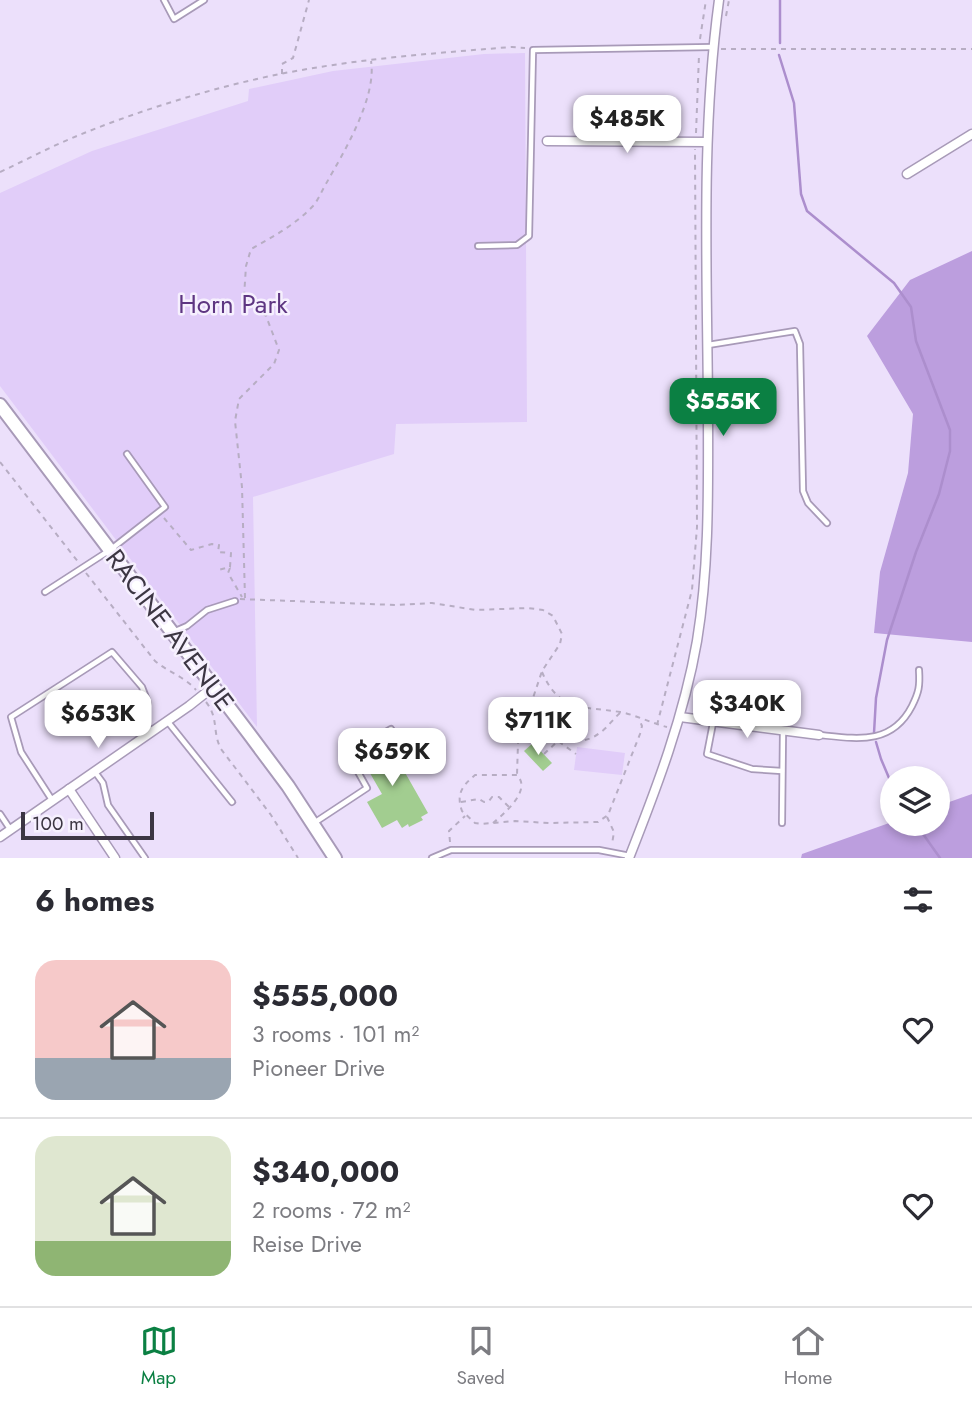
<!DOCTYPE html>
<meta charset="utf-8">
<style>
:root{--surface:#fff;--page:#f2f2f3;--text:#2b2b33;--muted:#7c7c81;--line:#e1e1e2;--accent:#0b8043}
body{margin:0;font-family:Jost,sans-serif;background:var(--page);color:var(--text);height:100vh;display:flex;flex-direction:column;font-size:26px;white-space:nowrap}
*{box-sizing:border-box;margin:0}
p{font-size:23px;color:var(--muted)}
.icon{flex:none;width:38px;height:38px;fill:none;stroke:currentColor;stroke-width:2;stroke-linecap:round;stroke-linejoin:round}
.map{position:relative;height:858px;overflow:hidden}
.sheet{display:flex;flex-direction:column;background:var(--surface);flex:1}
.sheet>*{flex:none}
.fabs{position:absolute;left:880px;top:766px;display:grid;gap:14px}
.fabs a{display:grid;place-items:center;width:70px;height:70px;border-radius:50%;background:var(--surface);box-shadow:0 4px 10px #0003;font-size:35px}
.scale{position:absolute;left:21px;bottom:18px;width:133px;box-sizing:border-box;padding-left:7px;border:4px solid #3c3643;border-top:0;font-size:19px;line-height:24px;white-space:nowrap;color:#3c3643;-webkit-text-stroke:5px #f6f0fe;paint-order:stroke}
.price{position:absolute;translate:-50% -60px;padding:0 16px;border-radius:14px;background:#fff;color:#222;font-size:23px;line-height:46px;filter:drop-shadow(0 2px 4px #0008)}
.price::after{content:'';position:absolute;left:50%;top:42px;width:21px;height:16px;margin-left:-10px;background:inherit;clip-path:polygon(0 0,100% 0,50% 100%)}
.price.on{background:var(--accent);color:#fff}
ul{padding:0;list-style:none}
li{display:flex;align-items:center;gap:21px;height:175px;padding:0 35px}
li+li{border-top:2px solid var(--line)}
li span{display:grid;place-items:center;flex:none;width:196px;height:140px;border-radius:21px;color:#555}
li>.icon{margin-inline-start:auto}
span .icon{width:84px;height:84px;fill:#fffc;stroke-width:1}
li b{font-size:30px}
h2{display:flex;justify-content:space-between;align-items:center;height:84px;padding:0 35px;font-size:30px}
.dock{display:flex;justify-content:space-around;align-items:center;height:98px;border-top:2px solid var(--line);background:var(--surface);font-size:19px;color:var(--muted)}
.dock a{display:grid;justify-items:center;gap:4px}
.dock .on{color:var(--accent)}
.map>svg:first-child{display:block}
</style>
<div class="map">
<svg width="972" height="858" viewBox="0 0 972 858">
<rect width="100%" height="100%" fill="#ece0fb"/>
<!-- green -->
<g fill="#e1cdf9">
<path d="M525 53 527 422 396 424 394 454 253 497 257 727 0 386V193L92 151 248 101 249 89 333 71 484 54Z"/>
<path d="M577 747 625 753 622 775 574 770Z"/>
</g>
<!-- forest -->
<g fill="#bc9ede">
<path d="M972 251V642L874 633 880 572 908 473 913 414 867 336 910 280Z"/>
<path d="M972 794V858H801L802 854 892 822V824H938V806Z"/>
</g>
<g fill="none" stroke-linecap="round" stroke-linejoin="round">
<!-- stream -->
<g stroke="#ac8ecd" stroke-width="2.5">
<path d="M780 43V0"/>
<path d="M779 55 794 103 801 194 807 211 894 283 911 307 916 341 950 430V451L939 494 916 552 887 640 876 698 874 733"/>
<path d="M876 742 881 759 892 785"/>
<path d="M916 824 940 858"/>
</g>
</g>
<!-- building -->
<g fill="#a2cd90">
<path d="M386 739 428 813 421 817 423 820 409 827 408 824 402 828 397 820 382 828 367 802 382 794 359 754Z"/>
<path d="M533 743 552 763 543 771 524 751Z"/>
</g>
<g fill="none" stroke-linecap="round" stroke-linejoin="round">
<defs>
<g id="service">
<path d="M164 0 174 19 204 0"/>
<path d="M478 246 517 245 529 236 533 50 712 47"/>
<path d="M708 345 795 331 800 344 803 491 808 503 827 523"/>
<path d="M45 592 110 550 165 507 127 454"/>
<path d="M173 632 187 626 207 610 235 601"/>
<path d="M168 722 232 802"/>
<path d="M713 723 707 754 752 769 782 771"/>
<path d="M820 735C858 739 892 745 912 706 919 692 920 686 919 670"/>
<path d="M95 772 103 783 108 805 145 858"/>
<path d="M52 800 21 752 11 717 112 652 142 687 148 703 140 717 151 731"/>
<path d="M0 814 10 829"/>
<path d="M314 823 367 788 348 754 391 729 412 767"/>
<path d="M782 823 783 731"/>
<path d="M432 858 451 850H599L630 856"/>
</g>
<g id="minor">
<path d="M547 141 707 142"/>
<path d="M907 174 972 134"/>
<path d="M680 717 819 735"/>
<path d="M69 789 115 858"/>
<path d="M0 837 189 706 213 687"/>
<path d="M629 858C657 787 684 716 697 641 710 562 708 482 708 403 707 269 701 133 719 0"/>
</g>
<path id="secondary" d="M0 405 250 735 288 786 335 858"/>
</defs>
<!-- service casing -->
<use href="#service" stroke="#a89ab8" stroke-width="8"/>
<!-- minor casing -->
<use href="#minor" stroke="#a89ab8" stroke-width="11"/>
<!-- secondary casing -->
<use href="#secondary" stroke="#a89ab8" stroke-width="16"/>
<!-- path -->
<g stroke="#b7adc3" stroke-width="2" stroke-dasharray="5 5" stroke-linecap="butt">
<path d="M726 16 729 0"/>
<path d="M700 39 706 0"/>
<path d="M721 49H972"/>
<path d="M282 74V64L293 58 309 0"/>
<path d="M696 133 699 55"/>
<path d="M0 172C24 161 48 148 72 138 137 111 211 88 280 74 356 59 435 53 512 47L525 48"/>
<path d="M0 462 79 563"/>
<path d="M164 518 191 550 212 544 219 545 218 552 231 553 230 567 218 570"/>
<path d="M230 568 228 573 242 597"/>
<path d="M86 573 155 661C168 672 185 677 196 690"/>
<path d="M245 598 242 487 235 421 239 399 274 364 279 350 266 316 256 309 244 297 246 266 251 249C273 237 296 224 313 206 319 199 322 190 327 182 344 152 377 97 371 61"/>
<path d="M240 599 396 605 432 603 476 610 528 608 543 610 553 616 562 634 560 644 542 671 518 743 517 775"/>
<path d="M542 672C559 712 583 706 620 712 636 715 651 723 667 727"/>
<path d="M206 702C219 718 212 732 221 749L271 815 298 858"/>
<path d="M530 712 537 731C557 741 581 748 601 732 608 727 614 718 621 712"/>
<path d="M657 725 692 590 697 527 695 149"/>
<path d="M544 754 558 741 576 754"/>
<path d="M461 802 479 799 484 802 489 801 492 797H499L509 807"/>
<path d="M607 817 614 832 612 844"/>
<path d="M493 823C505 813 532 790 517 775H475C462 786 456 794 462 811L475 823 481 824 515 821 549 823 598 822 608 815 640 734 642 726 639 719"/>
<path d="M450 842 449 831 465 816"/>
</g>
<!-- service -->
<use href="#service" stroke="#fff" stroke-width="4.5"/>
<!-- minor -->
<use href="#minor" stroke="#fff" stroke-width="8"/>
<!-- secondary -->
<use href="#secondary" stroke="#fff" stroke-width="12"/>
</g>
<g text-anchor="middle" stroke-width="5" stroke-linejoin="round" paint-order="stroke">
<!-- park labels -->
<g font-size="26" fill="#5e3682" stroke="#f6f0fe">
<text x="233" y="313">Horn Park</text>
</g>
<!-- street labels -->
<g font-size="26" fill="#3c3643" stroke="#f6f0fe">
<text transform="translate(170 630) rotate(53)" y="9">RACINE AVENUE</text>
</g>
</g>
</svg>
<div class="fabs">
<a><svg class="icon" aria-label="layers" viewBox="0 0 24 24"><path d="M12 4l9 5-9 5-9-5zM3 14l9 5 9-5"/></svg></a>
</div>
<div class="scale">100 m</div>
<b class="price" style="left:627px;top:155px">$485K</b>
<b class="price on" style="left:723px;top:438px">$555K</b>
<b class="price" style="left:747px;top:740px">$340K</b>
<b class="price" style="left:98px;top:750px">$653K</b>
<b class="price" style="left:538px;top:757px">$711K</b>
<b class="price" style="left:392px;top:788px">$659K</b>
</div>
<section class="sheet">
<h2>6 homes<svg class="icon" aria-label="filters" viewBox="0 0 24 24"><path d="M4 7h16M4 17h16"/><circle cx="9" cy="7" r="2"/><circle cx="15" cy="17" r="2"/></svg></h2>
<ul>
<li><span style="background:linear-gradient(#f6c9c9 70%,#9aa5b1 0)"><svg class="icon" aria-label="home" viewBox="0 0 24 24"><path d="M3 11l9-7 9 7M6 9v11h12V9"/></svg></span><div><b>$555,000</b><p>3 rooms · 101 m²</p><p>Pioneer Drive</p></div><svg class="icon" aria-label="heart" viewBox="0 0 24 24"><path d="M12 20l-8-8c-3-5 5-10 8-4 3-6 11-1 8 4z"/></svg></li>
<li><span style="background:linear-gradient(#dfe7d0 75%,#8fb573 0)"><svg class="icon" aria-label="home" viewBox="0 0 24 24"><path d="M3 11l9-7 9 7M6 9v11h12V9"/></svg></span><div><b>$340,000</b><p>2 rooms · 72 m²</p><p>Reise Drive</p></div><svg class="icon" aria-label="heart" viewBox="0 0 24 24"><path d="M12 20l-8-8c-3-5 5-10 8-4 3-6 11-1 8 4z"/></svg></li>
</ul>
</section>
<nav class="dock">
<a class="on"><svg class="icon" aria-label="map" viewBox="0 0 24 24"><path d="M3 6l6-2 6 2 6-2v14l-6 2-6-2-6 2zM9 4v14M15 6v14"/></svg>Map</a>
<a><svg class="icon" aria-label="saved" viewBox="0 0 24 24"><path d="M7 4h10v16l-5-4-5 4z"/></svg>Saved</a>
<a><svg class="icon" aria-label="home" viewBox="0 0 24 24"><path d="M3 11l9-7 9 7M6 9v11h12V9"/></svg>Home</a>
</nav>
